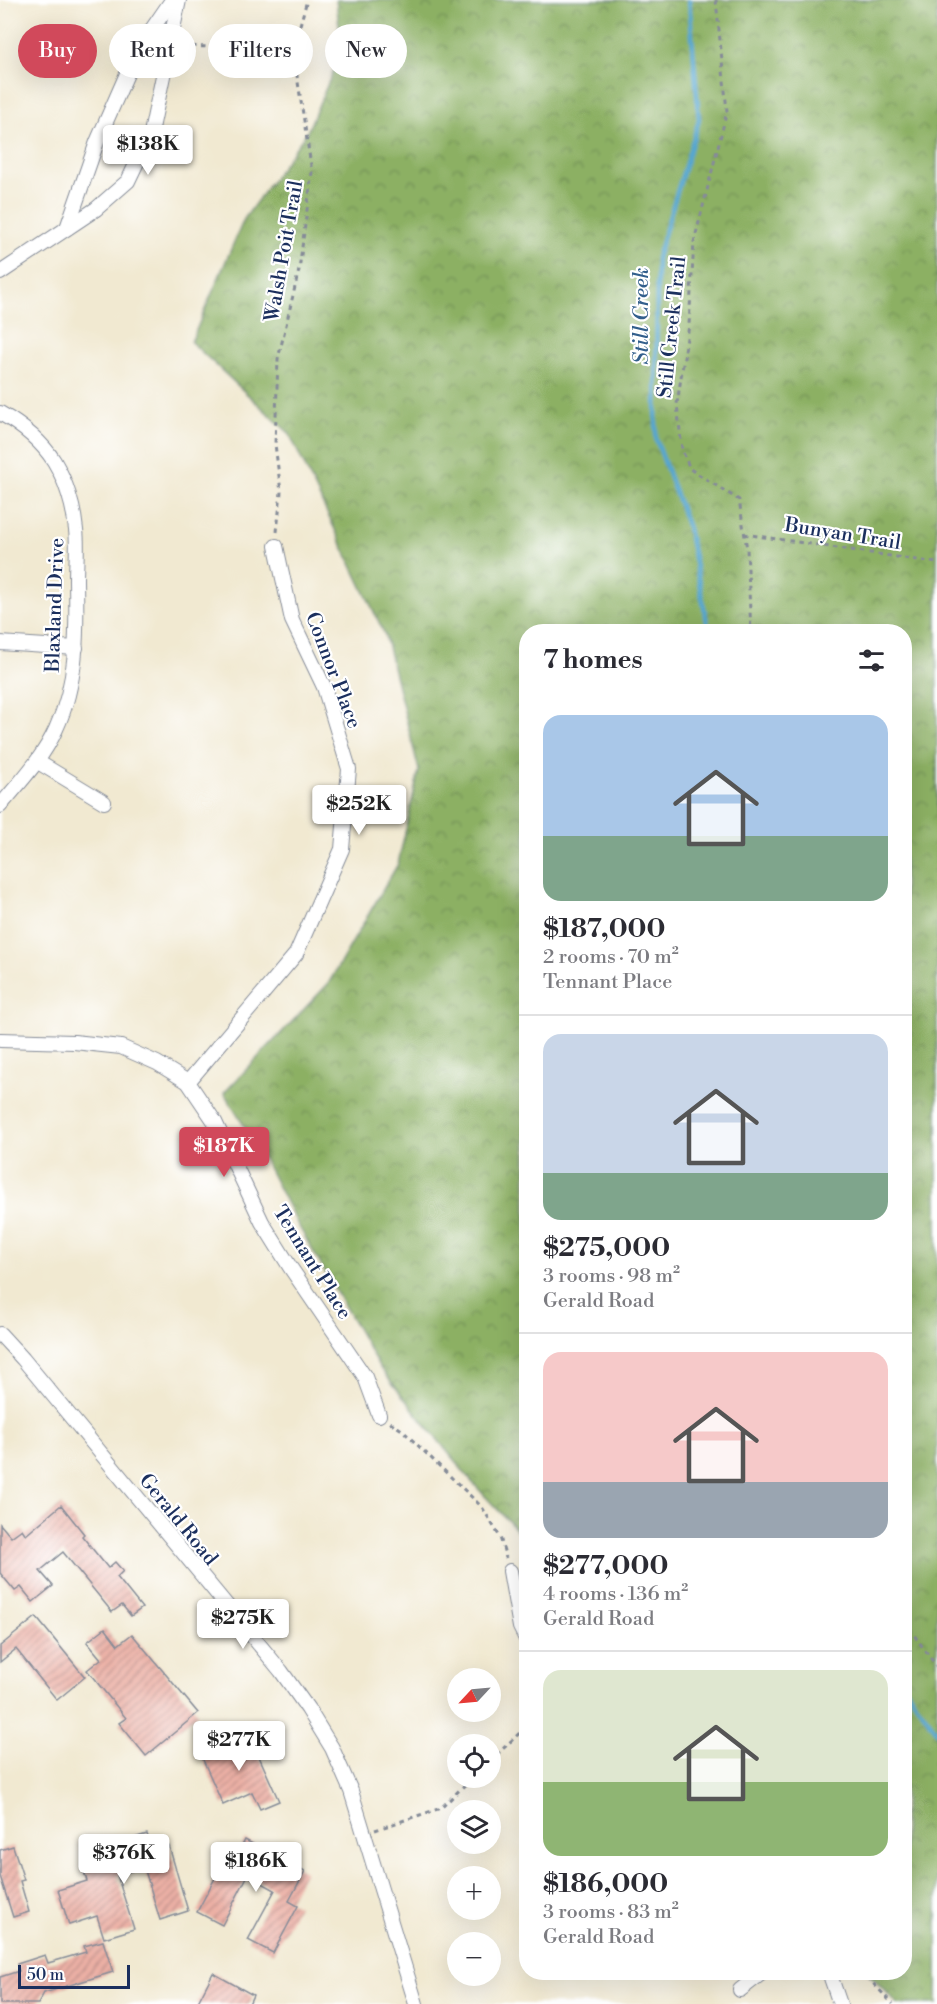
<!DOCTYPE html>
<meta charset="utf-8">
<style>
:root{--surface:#fff;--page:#f7f7f7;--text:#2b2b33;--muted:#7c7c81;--line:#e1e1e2;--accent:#d1495b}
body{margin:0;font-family:"Libre Bodoni",serif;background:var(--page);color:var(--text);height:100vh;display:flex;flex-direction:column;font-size:22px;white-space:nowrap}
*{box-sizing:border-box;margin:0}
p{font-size:20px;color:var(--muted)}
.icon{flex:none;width:33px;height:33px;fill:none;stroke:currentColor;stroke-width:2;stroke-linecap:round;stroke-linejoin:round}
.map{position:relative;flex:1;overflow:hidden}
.details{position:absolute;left:519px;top:624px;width:393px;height:1356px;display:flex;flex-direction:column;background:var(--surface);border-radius:24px;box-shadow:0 6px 24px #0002}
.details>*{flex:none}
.guide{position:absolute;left:18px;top:24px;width:411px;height:54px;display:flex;gap:12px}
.needle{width:39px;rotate:244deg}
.controls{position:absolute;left:447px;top:1668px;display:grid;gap:12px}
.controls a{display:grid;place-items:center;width:54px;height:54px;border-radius:50%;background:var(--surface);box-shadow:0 6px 24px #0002;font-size:30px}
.scale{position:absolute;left:18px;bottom:15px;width:112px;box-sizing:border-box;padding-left:6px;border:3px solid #1b2f5e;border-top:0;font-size:16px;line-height:21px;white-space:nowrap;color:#1b2f5e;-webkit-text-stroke:4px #fff;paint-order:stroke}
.price{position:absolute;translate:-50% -51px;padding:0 14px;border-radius:6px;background:#fff;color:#222;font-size:20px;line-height:39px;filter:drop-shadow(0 2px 3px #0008)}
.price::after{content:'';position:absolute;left:50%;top:36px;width:18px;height:14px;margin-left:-9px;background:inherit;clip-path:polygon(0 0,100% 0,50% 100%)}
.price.on{background:var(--accent);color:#fff}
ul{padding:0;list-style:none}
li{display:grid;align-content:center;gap:12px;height:318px;padding:0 24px}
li+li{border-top:2px solid var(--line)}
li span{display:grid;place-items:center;height:186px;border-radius:18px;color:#555}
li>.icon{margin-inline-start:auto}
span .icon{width:108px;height:108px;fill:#fffc;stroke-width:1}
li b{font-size:26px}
h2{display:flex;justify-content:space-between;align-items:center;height:72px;padding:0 24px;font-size:26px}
.chip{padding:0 21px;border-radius:27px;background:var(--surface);box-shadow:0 6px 24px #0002;font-size:21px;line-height:54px}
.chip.on{background:var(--accent);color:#fff}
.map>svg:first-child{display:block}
</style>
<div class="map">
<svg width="937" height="2004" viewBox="0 0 937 2004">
<defs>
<pattern id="forest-crowns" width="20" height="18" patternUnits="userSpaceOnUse" patternTransform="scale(1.5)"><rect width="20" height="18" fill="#8cb064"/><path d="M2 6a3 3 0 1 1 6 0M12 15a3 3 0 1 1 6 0" fill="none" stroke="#729056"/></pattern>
<pattern id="building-hatch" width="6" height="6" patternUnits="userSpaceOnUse" patternTransform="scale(1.5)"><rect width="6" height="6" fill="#ecb0a5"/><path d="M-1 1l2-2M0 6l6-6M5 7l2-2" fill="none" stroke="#be908a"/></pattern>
</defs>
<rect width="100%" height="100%" fill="#fff"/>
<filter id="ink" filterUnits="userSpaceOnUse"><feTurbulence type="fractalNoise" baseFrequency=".0167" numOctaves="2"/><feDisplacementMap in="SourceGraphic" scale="12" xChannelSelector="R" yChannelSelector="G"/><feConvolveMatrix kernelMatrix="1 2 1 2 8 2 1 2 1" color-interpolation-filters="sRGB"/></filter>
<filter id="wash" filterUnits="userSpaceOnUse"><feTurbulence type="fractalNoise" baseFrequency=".008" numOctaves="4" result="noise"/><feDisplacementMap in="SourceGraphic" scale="24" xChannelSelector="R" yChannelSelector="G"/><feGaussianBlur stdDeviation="1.35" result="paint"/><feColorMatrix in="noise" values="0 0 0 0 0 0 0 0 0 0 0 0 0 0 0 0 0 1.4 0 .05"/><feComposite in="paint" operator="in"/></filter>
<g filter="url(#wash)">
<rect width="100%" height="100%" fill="#f1e9d1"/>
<!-- forest -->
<path fill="url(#forest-crowns)" stroke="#547061" stroke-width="1.5" d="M336 0H937V2004H898L868 1973 904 1972V632H526V1540L471 1481 380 1368 298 1225 259 1150 224 1093 328 984 398 864 419 770 385 635 289 433 191 342 244 219 307 132 342 51Z"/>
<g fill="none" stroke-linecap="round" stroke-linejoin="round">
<!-- stream -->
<g stroke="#55a6d0" stroke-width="4.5">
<path d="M689 0 699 120 657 258 656 439 688 528 709 632"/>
<path d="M904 1686 937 1732"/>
</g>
</g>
<g id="blocks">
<!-- building -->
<g fill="url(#building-hatch)">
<path d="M61 1505 84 1534 82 1536 108 1568 115 1562 123 1571 117 1577 142 1608 131 1616 122 1605 112 1612 63 1552 40 1571 53 1586 33 1602 21 1587 15 1591 0 1573V1524L11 1537 22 1529 26 1535Z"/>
<path d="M36 1617 85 1677 57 1700 16 1649 0 1662V1646Z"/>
<path d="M105 1628 118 1645 132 1634 198 1713 146 1756 119 1723 126 1718 87 1670 101 1659 87 1642Z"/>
<path d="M248 1732 279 1801 260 1809 252 1792 223 1805 200 1753Z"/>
<path d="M147 1834 149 1840 161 1837 164 1847 169 1846 188 1911 160 1920 144 1867 117 1875 134 1929 104 1938 97 1916 69 1925 58 1890 87 1881 84 1872 89 1871 85 1858 97 1854 96 1850Z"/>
<path d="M245 1840 305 1871 289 1901 298 1906 273 1953 248 1940 275 1890 248 1875 222 1925 197 1912 222 1865 230 1869Z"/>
<path d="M13 1846 24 1880 20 1881 29 1912 13 1917 0 1876V1850Z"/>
<path d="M103 1941 113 1972 44 1993 38 2004H0V1977L19 1971 17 1964 45 1955 48 1963 86 1952 84 1946Z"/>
<path d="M213 1973 253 1995 249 2004H197Z"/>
</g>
</g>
</g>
<g filter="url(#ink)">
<use href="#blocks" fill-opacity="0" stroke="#868c98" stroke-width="1.5"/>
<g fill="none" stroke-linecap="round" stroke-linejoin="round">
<defs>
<g id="minor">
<path d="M67 228 97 142 137 51 172 0"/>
<path d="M0 273 96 209 128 181 151 133 179 0"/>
<path d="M0 413C21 425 40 439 54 461 66 481 74 507 76 530 78 546 76 564 76 580 77 631 78 682 56 729 43 758 21 781 0 806"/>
<path d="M0 643 76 648"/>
<path d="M38 762 104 802"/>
<path d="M0 1040 74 1042 121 1047 157 1063 188 1082 215 1122 262 1222 290 1267 365 1377 379 1415"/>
<path d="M188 1082 296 954 342 849 349 769 324 687 292 620 276 546"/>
<path d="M0 1334 23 1359 281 1671 308 1709 332 1748 351 1791 416 2004"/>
<path d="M510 1571 520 1627 526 1639"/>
<path d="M829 1972 840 2004"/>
<path d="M740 1990 763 1972"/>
</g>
</defs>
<!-- minor casing -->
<use href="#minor" stroke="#868c98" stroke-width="16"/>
<!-- path -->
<g stroke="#868c98" stroke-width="3" stroke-dasharray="4.5 4.5" stroke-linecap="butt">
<path d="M716 0 727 111 694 242 689 325 677 404 682 450 690 469 739 500 747 549 751 632"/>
<path d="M183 46 293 50"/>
<path d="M277 532 281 492 275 444 278 359 299 270 312 172 293 50 307 0"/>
<path d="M744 534 937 563"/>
<path d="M390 1422 402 1430 482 1507 500 1537 506 1558"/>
<path d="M904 1621 937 1667"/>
<path d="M490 1761 526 1727"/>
<path d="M375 1830 441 1808 472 1778"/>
<path d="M860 1972 865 1975 893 2004"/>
<path d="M842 1974 850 1972"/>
</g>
<!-- minor -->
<use href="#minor" stroke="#fff" stroke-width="14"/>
</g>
</g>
<g text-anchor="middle" stroke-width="4.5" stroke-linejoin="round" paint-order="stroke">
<!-- street labels -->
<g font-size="20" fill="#1b2f5e" stroke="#fff">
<text transform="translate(283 251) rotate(-80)" y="7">Walsh Poit Trail</text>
<text transform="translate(671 327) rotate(-84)" y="7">Still Creek Trail</text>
<text transform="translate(843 533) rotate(9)" y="7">Bunyan Trail</text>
<text transform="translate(54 605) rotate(-88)" y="7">Blaxland Drive</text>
<text transform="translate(334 670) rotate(69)" y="7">Connor Place</text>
<text transform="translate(313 1262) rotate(58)" y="7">Tennant Place</text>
<text transform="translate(179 1519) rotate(51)" y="7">Gerald Road</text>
</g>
<!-- water labels -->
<g font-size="21" font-style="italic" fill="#325f8c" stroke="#fff">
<text transform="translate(641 316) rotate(-90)" y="7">Still Creek</text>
</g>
</g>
</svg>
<div class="controls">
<a><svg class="needle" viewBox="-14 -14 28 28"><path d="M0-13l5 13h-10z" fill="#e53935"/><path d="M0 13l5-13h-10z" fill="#7c7c81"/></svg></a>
<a><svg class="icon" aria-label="locate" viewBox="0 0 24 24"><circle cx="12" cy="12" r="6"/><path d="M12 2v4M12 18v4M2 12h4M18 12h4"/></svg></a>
<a><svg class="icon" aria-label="layers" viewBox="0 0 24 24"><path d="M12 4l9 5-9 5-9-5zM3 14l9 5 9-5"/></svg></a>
<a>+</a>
<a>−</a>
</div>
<div class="scale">50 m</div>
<b class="price" style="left:148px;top:176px">$138K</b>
<b class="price" style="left:359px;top:836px">$252K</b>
<b class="price on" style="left:224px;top:1178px">$187K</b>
<b class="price" style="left:243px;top:1650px">$275K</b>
<b class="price" style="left:239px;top:1772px">$277K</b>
<b class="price" style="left:124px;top:1885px">$376K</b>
<b class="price" style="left:256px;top:1893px">$186K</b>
<div class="guide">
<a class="chip on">Buy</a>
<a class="chip">Rent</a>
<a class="chip">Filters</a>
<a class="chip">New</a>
</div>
<section class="details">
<h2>7 homes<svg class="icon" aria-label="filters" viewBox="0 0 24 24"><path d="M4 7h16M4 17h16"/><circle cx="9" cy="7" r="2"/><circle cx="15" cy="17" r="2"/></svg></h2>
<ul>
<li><span style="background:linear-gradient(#a9c7e8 65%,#7fa58c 0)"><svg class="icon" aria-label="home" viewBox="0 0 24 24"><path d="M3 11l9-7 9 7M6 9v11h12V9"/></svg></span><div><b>$187,000</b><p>2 rooms · 70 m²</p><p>Tennant Place</p></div></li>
<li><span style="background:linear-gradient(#c9d6e8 75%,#7fa58c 0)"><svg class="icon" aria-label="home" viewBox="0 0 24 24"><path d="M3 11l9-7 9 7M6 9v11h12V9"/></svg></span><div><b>$275,000</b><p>3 rooms · 98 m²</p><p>Gerald Road</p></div></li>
<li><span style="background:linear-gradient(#f6c9c9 70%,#9aa5b1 0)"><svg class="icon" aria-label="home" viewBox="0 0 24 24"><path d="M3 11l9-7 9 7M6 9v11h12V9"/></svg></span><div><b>$277,000</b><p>4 rooms · 136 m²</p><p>Gerald Road</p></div></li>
<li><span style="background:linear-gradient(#dfe7d0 60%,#8fb573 0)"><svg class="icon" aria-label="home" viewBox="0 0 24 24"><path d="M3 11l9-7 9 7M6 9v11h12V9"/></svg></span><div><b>$186,000</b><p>3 rooms · 83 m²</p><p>Gerald Road</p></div></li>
</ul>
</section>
</div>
